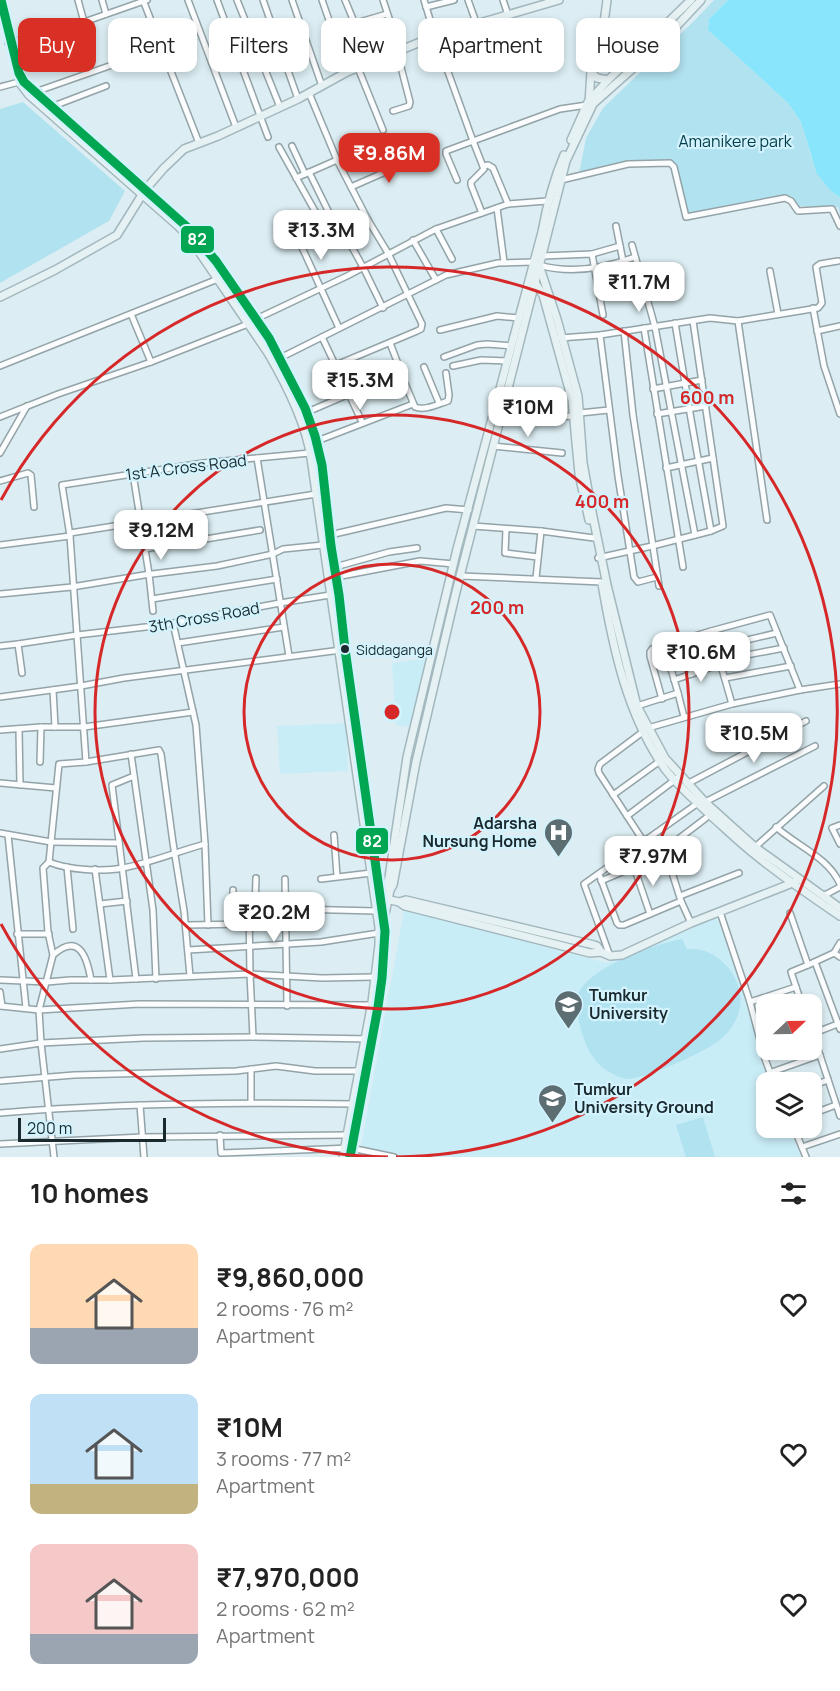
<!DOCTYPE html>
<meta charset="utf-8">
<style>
:root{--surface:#fff;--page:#f6f6f6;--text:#222;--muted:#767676;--accent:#d93025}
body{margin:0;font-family:Manrope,sans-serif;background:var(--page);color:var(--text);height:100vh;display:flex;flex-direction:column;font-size:22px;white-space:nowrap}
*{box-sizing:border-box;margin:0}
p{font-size:20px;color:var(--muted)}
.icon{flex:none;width:33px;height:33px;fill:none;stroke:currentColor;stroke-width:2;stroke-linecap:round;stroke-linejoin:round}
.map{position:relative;height:1157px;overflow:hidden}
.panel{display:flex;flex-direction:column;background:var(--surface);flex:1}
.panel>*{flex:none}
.hud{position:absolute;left:18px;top:18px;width:804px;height:54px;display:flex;gap:12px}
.needle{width:39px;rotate:68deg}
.buttons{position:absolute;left:756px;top:994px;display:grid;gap:12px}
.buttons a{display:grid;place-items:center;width:66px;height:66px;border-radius:12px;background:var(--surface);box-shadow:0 3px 9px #0003;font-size:30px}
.scale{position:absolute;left:18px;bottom:15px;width:148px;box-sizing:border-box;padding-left:6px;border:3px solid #19292e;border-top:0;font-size:16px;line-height:21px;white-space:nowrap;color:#19292e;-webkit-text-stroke:4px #d2f3fd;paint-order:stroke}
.price{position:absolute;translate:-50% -51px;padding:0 14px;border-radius:12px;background:#fff;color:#222;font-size:20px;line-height:39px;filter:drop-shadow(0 2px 3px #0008)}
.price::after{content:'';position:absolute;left:50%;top:36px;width:18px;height:14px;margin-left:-9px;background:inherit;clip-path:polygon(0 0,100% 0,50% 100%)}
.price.active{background:var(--accent);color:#fff}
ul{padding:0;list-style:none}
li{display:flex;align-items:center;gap:18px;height:150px;padding:0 30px}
li span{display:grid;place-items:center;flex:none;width:168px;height:120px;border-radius:12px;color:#555}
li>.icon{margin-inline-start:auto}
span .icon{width:72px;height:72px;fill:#fffc;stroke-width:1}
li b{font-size:26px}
h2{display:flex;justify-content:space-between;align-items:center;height:72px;padding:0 30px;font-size:26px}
.tag{padding:0 21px;border-radius:12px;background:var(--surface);box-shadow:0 3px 9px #0003;font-size:21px;line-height:54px}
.tag.active{background:var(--accent);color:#fff}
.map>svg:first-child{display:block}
</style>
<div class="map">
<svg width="840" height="1157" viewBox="0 0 840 1157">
<rect width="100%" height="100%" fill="#dceef3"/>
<!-- built -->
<g fill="#c9edf7">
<path d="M427 658 409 727 396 725 392 663Z"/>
<path d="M346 723 348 771 280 774 277 726Z"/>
<path d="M404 910 607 963 717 918 746 994 762 1064 770 1083H766V1128H789L801 1157H359Z"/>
</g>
<!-- green -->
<g fill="#b1e2ef">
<path d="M714 0H728L709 19 708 30 788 103 801 122 811 156 832 192 840 197V214L838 207 798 206 791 196 685 219 673 164 650 160 578 179 586 138 603 108 695 20Z"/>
<path d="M23 102 125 191 109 221 0 283V109Z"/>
<path d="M682 939 687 949C691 949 697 949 701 950 732 958 752 996 733 1025 731 1030 725 1035 721 1039 708 1051 643 1080 626 1079 622 1078 616 1076 613 1074 597 1067 588 1052 583 1036 579 1024 575 1008 578 996 584 969 657 943 682 939Z"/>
<path d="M703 1117 715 1157H686L676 1125Z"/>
</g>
<!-- water -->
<path fill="#89e5fb" d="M728 0H840V197L832 192 817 174 801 122 788 103 708 30 709 19Z"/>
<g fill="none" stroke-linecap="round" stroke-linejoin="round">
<defs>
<g id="minor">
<path d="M78 0 84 22"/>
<path d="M102 0 106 14"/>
<path d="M143 0 199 143"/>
<path d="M188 0 236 127"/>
<path d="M217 0 268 137"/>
<path d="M237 0 280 107"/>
<path d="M263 0 298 99"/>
<path d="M292 0 322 86"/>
<path d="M322 0 347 72"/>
<path d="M345 0 355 24"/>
<path d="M383 0 400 51"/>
<path d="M424 0 435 36 473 141 560 109 587 105"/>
<path d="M468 0 477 25"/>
<path d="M503 0 508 15"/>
<path d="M426 7 454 0"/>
<path d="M332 30 387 14"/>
<path d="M8 43 84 22 147 0"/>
<path d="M358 68 383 130"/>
<path d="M0 87 19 82"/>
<path d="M35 92 112 65"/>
<path d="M309 93 337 160 368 220 388 253 422 324 421 329 417 331 336 365"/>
<path d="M51 107 106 86"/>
<path d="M393 111 409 106 410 102 397 52"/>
<path d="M292 146 305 174"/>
<path d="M279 147 316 213"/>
<path d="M483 166 488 165 493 168 508 204"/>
<path d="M309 172 339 233 368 220"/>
<path d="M296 178 337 160"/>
<path d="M457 180 446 154V151L473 141 484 169 471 182V185L482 213"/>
<path d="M561 180 628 164 670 163 674 167 686 217 785 198 791 201 798 211 832 209 840 226"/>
<path d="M351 187 417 158"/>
<path d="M497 208 504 262"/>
<path d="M616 226 623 261"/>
<path d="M436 229 452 259"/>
<path d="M343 231 363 267 383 308"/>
<path d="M413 240 436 280"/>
<path d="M300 243 339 328"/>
<path d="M632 245 655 327 695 535"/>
<path d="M592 254 620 246"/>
<path d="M542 256 592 254 603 315"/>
<path d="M539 265C570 274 605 268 635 257"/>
<path d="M770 271 778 314"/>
<path d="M813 308 824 366 840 414"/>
<path d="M131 314 151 362"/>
<path d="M256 319 347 276 436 229 508 204 547 201"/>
<path d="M738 321 767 520"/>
<path d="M675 323 691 419 711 531"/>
<path d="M644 328 683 567"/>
<path d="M440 330 497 316 519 318"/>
<path d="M624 331 633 415 659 586"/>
<path d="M817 331 840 326"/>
<path d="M600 335 618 476 634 577 638 582 657 577"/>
<path d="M322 337 362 422"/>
<path d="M560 338 600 335 710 318 738 321 818 308 822 303 816 267 820 264 838 261"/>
<path d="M390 343 398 364V373"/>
<path d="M444 357 477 345 487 344 512 346"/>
<path d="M280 358 446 275 498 263 534 262"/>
<path d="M0 366 218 279"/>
<path d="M453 366 481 360 508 361"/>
<path d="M424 367 439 403"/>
<path d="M653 389 702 380"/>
<path d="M503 396 571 394"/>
<path d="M312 410 398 373 401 374 415 407C425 411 438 404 448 401L449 395 446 373"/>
<path d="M580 413 609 410"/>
<path d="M657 414 706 406"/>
<path d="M0 417 58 394 151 362 248 324"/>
<path d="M499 420 575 416"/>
<path d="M317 441 413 404"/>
<path d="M493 446 562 453"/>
<path d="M0 453 27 406"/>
<path d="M257 458 289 656"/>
<path d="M666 468 713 458"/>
<path d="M133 474 149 574 153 611"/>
<path d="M0 481 28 473 31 475 34 507"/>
<path d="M473 526 541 531 594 538"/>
<path d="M506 529 505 553 538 557"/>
<path d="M70 533 316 494"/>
<path d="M330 535 446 508 469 510"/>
<path d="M0 545 70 536"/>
<path d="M145 549 260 530"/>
<path d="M598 558 652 546 711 531 723 526 693 321"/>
<path d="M335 567 389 552 417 548"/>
<path d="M461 576 602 582"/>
<path d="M336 577 420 561 454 564"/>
<path d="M536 578 541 531"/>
<path d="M0 594 72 587 144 575 217 566 273 554 283 549 323 545"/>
<path d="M152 599 277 579"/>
<path d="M173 623 196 725 205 844 208 925"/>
<path d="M711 631 732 704"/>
<path d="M681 640 692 674"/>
<path d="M178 643 284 627"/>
<path d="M18 644 22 673"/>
<path d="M664 645 678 693"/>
<path d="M0 646 18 644 77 635 163 625 280 603 330 595"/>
<path d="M716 647 777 633"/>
<path d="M720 660 784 648"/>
<path d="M725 678 791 666"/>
<path d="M674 680 721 664"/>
<path d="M53 690 55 727"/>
<path d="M0 697 81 686 124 678 341 650"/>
<path d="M662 699 650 656V652L652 649 711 631 770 615 800 690"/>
<path d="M637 706 678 693 684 717"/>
<path d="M19 729 20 785"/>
<path d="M0 730 41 727H84L193 712"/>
<path d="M131 754 153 910 156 979"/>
<path d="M40 762 41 727"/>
<path d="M86 762 70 536 62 485 203 463 310 453"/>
<path d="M134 776 112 785 136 979"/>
<path d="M0 783 56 788"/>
<path d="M687 784 806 721"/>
<path d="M613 795 660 761"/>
<path d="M705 802 815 746"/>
<path d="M627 816 680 776"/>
<path d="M840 825 832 828 840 844"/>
<path d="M776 827C797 846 828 857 840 884"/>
<path d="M0 833 51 842 119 843"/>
<path d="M8 835 26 1008"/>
<path d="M334 835 337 876"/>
<path d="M647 839 669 863 681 901 691 923"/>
<path d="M644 842 599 773 598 769 600 764 648 728 732 704 800 690 840 684"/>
<path d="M755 847 824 786"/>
<path d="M660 853 706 818"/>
<path d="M49 862C68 870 103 872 123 868 150 863 179 851 205 844"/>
<path d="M67 867 73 929"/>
<path d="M634 867 650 914"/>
<path d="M95 869 110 980"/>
<path d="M599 874 617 923 619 925H624L681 901"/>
<path d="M285 879 287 1006"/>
<path d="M321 879 371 873"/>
<path d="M601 881 662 855"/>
<path d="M680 896 739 873"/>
<path d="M823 896 840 887"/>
<path d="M100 904 127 901"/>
<path d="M255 908 256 878"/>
<path d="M720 912 750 1002 765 1059 774 1083"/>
<path d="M790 913 808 965 834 953 840 957"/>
<path d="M186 925 249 924"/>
<path d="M232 925 233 890"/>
<path d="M17 934H49"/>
<path d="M188 950 321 942 379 933"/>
<path d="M834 953 840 943"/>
<path d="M53 955C79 932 87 957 91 980"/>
<path d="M610 956 584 884 698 803"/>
<path d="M815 962 840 1029"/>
<path d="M0 980 47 982 70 980H110L250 974 322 978 375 977"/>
<path d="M0 992 2 1006"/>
<path d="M750 1002 796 987"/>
<path d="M802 1005 791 972 808 965"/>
<path d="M0 1006 39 1010 139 1004 371 1005"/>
<path d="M757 1025 766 1023"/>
<path d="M812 1031 840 1116"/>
<path d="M812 1034 840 1023"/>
<path d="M253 1037 250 974 249 908 376 911"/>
<path d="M0 1049 41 1043 144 1038 253 1037 372 1039"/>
<path d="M769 1073 820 1055"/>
<path d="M0 1081 74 1075 236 1071 276 1066 315 1071H359"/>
<path d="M812 1086 828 1080"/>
<path d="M251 1102V1069"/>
<path d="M140 1105 144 1157"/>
<path d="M0 1113C117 1103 235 1102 353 1104"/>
<path d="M812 1114 836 1105"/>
<path d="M794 1128 806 1157"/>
<path d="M220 1135 221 1153 351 1148 394 1157"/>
<path d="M0 1144 142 1137 347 1135"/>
<path d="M802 1147 840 1134"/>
<path d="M54 1157 41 1043 39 1010 53 955 48 932 43 868 49 862 59 764 86 762 159 750 161 754 173 843 184 911 190 976"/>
</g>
<g id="major">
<path d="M1 0 19 73 24 82 186 226 216 261 269 338 305 408 315 436 322 465 331 546 339 595 345 649 385 931 382 978 378 1007 350 1157"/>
<path d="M591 72 597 78 608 80"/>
<path d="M19 82 29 95 178 226 189 237 268 353C285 382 306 424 311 458L379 927V945L372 1002 343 1157"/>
<path d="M589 103 591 72 599 36 604 23 607 0"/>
<path d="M571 140 588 102 608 80 691 0"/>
<path d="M539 265 557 319 578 396 583 463 592 512 607 585 637 706 665 758 705 802 755 847 840 908"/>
<path d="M534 281 543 295 572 400 579 474 589 520"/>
<path d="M0 297 55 270 117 235 145 190 164 168 184 149 218 136 298 99 347 72 435 36 559 0"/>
<path d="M602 584C613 648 627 715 665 769 678 786 695 800 710 815 726 829 741 844 758 857 784 878 812 897 840 916"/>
<path d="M390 890 388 884 407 757 457 549 542 232C547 204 553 181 564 155"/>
<path d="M386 899 399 902 405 906 590 953 601 952 610 956 622 955 691 923 795 882"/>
<path d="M399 902 406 900 594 945 597 946 601 952"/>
<path d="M384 919 390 890 393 885 416 762 456 592 566 161 593 104 658 46 701 0"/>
</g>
</defs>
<!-- minor casing -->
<use href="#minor" stroke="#93a3a7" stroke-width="8"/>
<!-- major casing -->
<use href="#major" stroke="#a2b8be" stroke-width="10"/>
<!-- minor -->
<use href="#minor" stroke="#fafcfd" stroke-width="5"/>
<!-- major -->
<use href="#major" stroke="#e6f1f3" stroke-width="7"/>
<defs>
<path id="bus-1" d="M1 0 19 73 24 82 186 226 216 261 269 338 305 408 315 436 322 465 331 546 339 595 345 649 385 931 382 978 378 1007 350 1157"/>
</defs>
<!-- bus-1 casing -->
<use href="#bus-1" stroke="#d2f3fd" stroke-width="14"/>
<!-- bus-1 -->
<use href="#bus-1" stroke="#00a651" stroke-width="9"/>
</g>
<!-- distance rings -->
<g fill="none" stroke="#d62828" stroke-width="3">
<circle cx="392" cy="712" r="148"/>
<circle cx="392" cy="712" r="297"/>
<path d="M388 1157A445 445 0 0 1 1 924M1 500A445 445 0 1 1 396 1157"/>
</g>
<!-- icons -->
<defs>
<symbol id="hospital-pin" viewBox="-11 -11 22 30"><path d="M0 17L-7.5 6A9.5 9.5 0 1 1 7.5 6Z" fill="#5d6e73" stroke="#d2f3fd"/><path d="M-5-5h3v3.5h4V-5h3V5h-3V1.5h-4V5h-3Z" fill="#fff"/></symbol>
<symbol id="university-pin" viewBox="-11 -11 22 30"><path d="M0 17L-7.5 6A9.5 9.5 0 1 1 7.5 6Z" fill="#5d6e73" stroke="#d2f3fd"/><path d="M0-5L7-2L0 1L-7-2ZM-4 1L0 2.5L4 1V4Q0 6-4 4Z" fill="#fff"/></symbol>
</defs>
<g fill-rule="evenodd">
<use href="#hospital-pin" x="542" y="816" width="33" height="45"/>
<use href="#university-pin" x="552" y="988" width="33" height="45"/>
<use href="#university-pin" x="536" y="1082" width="33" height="45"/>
</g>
<!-- markers -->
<circle fill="#19292e" stroke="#d2f3fd" stroke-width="2" cx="345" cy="649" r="5"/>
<g text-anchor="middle" stroke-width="4.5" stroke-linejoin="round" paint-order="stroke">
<!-- bus labels -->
<g font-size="14" fill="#19292e" stroke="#d2f3fd" text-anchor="start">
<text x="356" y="655">Siddaganga</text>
</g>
<!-- park labels -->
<g font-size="16" fill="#013d4a" stroke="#d2f3fd">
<text x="735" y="147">Amanikere park</text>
</g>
<!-- street labels -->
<g font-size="16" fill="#19292e" stroke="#d2f3fd">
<text transform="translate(186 467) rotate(-7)" y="6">1st A Cross Road</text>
<text transform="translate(204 617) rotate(-10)" y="6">3th Cross Road</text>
</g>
<!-- poi labels -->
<g font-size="16" font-weight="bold" fill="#19292e" stroke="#d2f3fd" text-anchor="start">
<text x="537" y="829" text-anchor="end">Adarsha<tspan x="537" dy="18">Nursung Home</tspan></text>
<text x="589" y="1001">Tumkur<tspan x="589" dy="18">University</tspan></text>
<text x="574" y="1095">Tumkur<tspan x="574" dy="18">University Ground</tspan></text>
</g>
</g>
<circle cx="392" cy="712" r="9" fill="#d62828" stroke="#d2f3fd" stroke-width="3"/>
<g font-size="18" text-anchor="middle" font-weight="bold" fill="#d62828" stroke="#d2f3fd" stroke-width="4.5" stroke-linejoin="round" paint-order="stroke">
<text x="707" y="404">600 m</text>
<text x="602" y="508">400 m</text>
<text x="497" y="614">200 m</text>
</g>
<g stroke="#d2f3fd" stroke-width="2">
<rect x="180" y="225" width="35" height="29" rx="6" fill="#00a651"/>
<rect x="355" y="827" width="34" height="28" rx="6" fill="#00a651"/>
</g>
<g font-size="16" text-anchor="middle" font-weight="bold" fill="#fff">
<text x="197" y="245">82</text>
<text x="372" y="847">82</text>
</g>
</svg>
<div class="buttons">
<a><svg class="needle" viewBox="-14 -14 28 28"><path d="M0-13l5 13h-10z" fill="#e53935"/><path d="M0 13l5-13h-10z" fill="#767676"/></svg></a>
<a><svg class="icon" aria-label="layers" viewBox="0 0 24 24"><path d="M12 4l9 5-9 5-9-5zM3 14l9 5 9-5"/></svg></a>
</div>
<div class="scale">200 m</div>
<b class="price active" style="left:389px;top:184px">₹9.86M</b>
<b class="price" style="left:321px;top:261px">₹13.3M</b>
<b class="price" style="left:639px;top:313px">₹11.7M</b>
<b class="price" style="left:360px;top:411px">₹15.3M</b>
<b class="price" style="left:528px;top:438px">₹10M</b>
<b class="price" style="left:161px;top:561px">₹9.12M</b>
<b class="price" style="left:701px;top:683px">₹10.6M</b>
<b class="price" style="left:754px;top:764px">₹10.5M</b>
<b class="price" style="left:653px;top:887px">₹7.97M</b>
<b class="price" style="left:274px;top:943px">₹20.2M</b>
<div class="hud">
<a class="tag active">Buy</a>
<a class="tag">Rent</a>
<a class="tag">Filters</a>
<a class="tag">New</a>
<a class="tag">Apartment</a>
<a class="tag">House</a>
</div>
</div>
<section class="panel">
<h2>10 homes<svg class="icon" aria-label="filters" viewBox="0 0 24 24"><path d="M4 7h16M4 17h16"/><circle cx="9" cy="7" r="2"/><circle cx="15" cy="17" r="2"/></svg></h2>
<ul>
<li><span style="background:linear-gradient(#ffd9b3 70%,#9aa5b1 0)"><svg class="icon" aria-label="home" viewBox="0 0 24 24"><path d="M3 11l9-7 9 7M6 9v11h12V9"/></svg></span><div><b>₹9,860,000</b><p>2 rooms · 76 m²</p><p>Apartment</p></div><svg class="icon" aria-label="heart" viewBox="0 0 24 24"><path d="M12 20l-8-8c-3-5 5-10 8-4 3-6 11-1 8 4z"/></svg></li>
<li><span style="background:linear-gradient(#bfe0f5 75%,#c2b280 0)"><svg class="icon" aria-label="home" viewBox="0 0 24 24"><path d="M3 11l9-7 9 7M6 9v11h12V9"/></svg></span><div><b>₹10M</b><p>3 rooms · 77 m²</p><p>Apartment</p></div><svg class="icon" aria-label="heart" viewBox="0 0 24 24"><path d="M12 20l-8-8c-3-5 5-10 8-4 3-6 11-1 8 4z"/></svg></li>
<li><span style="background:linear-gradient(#f6c9c9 75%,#9aa5b1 0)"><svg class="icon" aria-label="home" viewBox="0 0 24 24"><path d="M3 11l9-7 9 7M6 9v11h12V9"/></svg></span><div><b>₹7,970,000</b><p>2 rooms · 62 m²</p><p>Apartment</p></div><svg class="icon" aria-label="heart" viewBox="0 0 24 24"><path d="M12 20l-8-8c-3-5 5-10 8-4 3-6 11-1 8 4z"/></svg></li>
</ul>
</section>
